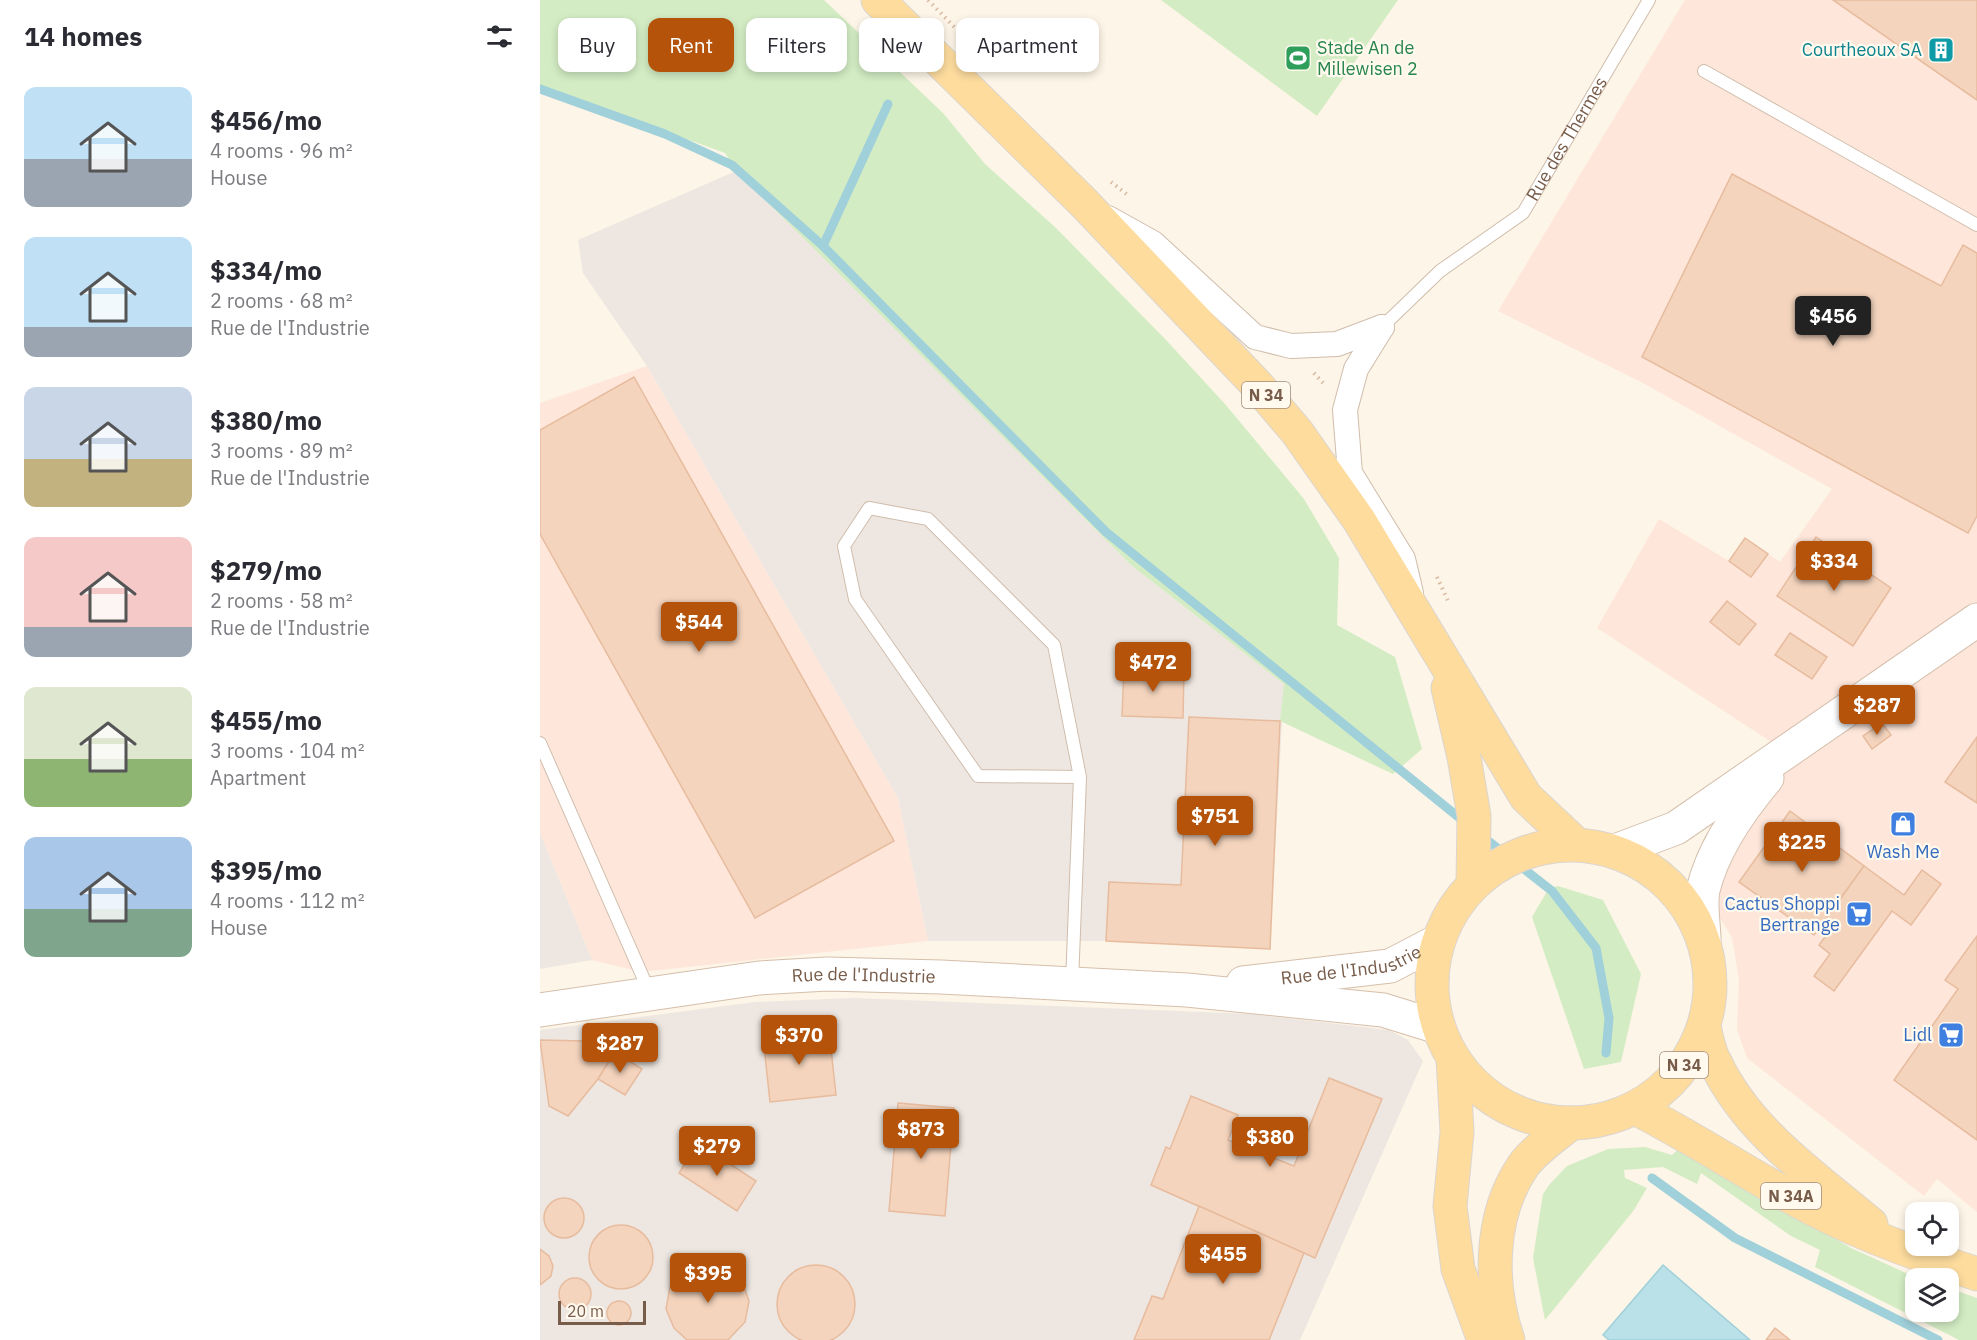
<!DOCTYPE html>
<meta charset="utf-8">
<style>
:root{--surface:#fff;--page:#f7f7f7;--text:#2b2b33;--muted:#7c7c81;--accent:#b45309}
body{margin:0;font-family:"IBM Plex Sans",sans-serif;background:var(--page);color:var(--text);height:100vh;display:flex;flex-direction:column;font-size:22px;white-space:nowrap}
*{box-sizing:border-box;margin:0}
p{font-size:20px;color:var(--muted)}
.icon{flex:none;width:33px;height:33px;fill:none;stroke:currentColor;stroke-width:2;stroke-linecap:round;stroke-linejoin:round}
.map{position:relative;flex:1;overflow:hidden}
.sheet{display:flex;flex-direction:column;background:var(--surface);width:540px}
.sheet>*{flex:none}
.hud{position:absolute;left:18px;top:18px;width:570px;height:54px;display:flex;gap:12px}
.buttons{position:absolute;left:1365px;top:1202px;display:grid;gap:12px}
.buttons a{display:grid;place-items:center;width:54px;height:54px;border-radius:12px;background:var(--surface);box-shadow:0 3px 9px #0003;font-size:30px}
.scale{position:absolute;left:18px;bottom:15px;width:88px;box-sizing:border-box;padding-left:6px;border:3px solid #785c4a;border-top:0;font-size:16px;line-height:21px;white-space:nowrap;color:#785c4a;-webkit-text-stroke:4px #fff9ee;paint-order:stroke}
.price{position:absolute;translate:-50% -51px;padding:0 14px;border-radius:6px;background:var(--accent);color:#fff;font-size:20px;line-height:39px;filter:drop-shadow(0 2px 3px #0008)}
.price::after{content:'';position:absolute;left:50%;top:36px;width:18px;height:14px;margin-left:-9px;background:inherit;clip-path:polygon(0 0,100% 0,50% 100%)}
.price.active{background:#222;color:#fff}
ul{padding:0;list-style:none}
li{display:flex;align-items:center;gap:18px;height:150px;padding:0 24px}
li span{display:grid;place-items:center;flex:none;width:168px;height:120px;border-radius:12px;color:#555}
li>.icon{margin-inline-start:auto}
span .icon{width:72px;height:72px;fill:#fffc;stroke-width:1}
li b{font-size:26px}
h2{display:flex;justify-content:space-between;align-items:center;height:72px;padding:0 24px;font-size:26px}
.chip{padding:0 21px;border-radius:12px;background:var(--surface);box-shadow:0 3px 9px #0003;font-size:21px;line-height:54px}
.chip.active{background:var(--accent);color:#fff}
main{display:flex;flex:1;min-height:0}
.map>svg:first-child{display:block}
</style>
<main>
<section class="sheet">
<h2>14 homes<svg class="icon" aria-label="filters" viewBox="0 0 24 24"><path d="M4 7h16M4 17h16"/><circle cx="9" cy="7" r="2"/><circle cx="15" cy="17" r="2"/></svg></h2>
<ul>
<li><span style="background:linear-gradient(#bfe0f5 60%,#9aa5b1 0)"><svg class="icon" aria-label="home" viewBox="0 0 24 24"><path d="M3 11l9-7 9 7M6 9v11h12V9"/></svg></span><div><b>$456/mo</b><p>4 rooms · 96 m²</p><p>House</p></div></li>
<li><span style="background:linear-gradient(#bfe0f5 75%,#9aa5b1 0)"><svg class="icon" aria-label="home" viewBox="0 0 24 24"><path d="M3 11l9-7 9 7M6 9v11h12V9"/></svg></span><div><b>$334/mo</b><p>2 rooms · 68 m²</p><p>Rue de l'Industrie</p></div></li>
<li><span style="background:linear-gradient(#c9d6e8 60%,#c2b280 0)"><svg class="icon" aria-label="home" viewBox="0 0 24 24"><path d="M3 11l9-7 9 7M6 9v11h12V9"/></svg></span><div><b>$380/mo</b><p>3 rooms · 89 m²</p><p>Rue de l'Industrie</p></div></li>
<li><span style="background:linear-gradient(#f6c9c9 75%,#9aa5b1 0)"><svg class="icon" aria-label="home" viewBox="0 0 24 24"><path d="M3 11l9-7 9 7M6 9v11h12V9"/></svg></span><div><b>$279/mo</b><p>2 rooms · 58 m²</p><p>Rue de l'Industrie</p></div></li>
<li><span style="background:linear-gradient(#dfe7d0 60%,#8fb573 0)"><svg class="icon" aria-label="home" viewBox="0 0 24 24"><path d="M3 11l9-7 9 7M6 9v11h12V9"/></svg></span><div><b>$455/mo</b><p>3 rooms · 104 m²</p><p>Apartment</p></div></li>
<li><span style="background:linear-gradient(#a9c7e8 60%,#7fa58c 0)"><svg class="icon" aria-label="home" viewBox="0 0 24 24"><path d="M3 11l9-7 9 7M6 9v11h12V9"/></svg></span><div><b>$395/mo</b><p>4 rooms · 112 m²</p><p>House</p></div></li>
</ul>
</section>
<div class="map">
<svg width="1437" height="1340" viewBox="0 0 1437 1340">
<rect width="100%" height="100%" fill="#fdf5e7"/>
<!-- commercial -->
<g fill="#fee6da">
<path d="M1145 0H1437V1212L1397 1179 1384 1196 1207 1058 1197 1029 1199 980 1192 937 1163 892 1248 753 1057 628 1119 519 1189 561 1205 538 1240 562 1292 489 1101 382 958 311Z"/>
<path d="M107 366 358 798 388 941 101 972 52 960 0 833V403Z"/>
</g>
<!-- industrial -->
<g fill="#eee7e1">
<path d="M196 171 592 566 744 684 730 949 566 941H388L358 798 107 366 43 273 38 240Z"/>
<path d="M0 833 52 960 0 969Z"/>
<path d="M313 998 712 1014 849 1030 868 1040 883 1061 760 1340H0V1030L215 1002Z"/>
</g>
<!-- green -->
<g fill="#d3ecc4">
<path d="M0 0H284L403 113 445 164 516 228 627 341 685 404 764 499 799 558 797 625 855 657 882 749 853 774 740 721 744 684 592 566 196 171 185 153 0 86Z"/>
<path d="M621 0H858L777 116Z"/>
<path d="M1018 886 1063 900 1101 974 1081 1062 1044 1069 992 917 1009 888Z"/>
<path d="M1142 1146 1311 1248 1377 1278 1376 1311H1408L1409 1288 1437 1298V1340H1419L1275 1267 1280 1250 1251 1236 1161 1173 1157 1184 1123 1167 1084 1170 1085 1178 1107 1188 1094 1210 1005 1320 993 1258 1003 1194 1009 1185 1027 1166 1068 1149 1105 1147 1132 1155Z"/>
</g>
<!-- water -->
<path fill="#bae0e8" stroke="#a0d0da" stroke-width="1.5" d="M1123 1265 1210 1340H1069L1063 1335Z"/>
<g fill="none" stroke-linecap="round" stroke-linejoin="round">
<!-- stream -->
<g stroke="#a0d0da" stroke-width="9">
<path d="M0 89 125 134 192 165 283 246 566 532 927 824"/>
<path d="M283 246 348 104"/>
<path d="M942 836 1012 891 1056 948 1069 1018 1066 1053"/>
<path d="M1112 1178 1195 1238 1398 1340"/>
</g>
</g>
<!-- building -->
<g fill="#f4d4bd" stroke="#e7bb9d" stroke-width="1.5">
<path d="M1293 0H1437V100Z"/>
<path d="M1192 174 1401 286 1423 245 1437 253V516L1428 533 1102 357Z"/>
<path d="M94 377 354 841 215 918 0 534V430Z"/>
<path d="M1276 537 1351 588 1313 646 1237 596Z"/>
<path d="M1205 538 1228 554 1211 577 1189 561Z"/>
<path d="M1187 601 1216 624 1199 645 1170 622Z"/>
<path d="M1250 633 1287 657 1272 679 1235 655Z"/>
<path d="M584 668 644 671 643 718 582 716Z"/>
<path d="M649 717 740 721 730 949 566 941 569 882 641 885Z"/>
<path d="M1342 723 1351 735 1332 749 1323 736Z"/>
<path d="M1437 737V803L1405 782Z"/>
<path d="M1250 811 1324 866 1274 935 1199 882Z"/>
<path d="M1324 866 1364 895 1382 870 1401 884 1371 925 1352 911 1294 991 1274 976 1290 954 1279 945 1288 933 1280 927Z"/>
<path d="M1437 936V1140L1354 1080 1418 989 1405 980Z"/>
<path d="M289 1030 296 1095 230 1102 223 1037Z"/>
<path d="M0 1040 45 1041 82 1040 58 1079 28 1116 9 1106Z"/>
<path d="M75 1052 102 1069 85 1095 58 1079Z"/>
<path d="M789 1078 842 1099 775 1258 611 1185 626 1147 630 1149 651 1096 698 1115 688 1140 754 1166Z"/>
<path d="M358 1103 414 1108 405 1216 349 1211Z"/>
<path d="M158 1143 216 1181 197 1211 139 1173Z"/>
<circle cx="24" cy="1218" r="20"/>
<path d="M659 1206 764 1253 729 1340H594L612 1296 623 1299Z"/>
<circle cx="81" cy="1257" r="32"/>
<path d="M0 1249 9 1256 13 1266 11 1276 0 1285Z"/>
<path d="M164 1264 185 1267 202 1281 209 1301 205 1322 188 1340H147L134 1328 126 1309 130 1287 144 1271Z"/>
<circle cx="276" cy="1304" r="39"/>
<circle cx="35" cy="1294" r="16"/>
<circle cx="79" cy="1313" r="12"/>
<path d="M1235 1328 1250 1340H1226Z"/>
</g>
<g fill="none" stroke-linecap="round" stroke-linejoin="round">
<defs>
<g id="lane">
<path d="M1164 71 1437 225"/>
<path id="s1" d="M842 327 900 271 983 213 1109 0"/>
<path d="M0 743 109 991"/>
<path d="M532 983 540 777 514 645 388 519 329 508 304 546 315 599 438 776 540 777"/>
</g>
<g id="street">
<path d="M568 218 613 243 715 337 751 346 797 344 842 327"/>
<path d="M842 327 816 369 805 410 810 473 863 559 871 593"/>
</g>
<g id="secondary">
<path d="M1075 851 1136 828 1437 620"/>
<path d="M1164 941C1164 925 1160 905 1163 890 1173 848 1200 810 1227 778"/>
<path id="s2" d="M703 983 850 966 898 941"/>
<path id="s3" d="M0 1010 219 978 287 974 401 977 647 990 843 1010 898 1027"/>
</g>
<g id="primary">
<path d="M338 0 545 204 717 385 757 432 819 520 986 797 1036 844"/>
<path d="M908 688 924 757 934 816 933 885"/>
<circle cx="1031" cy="984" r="139"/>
<path d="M1164 1027C1167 1038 1169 1052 1175 1062 1208 1132 1274 1176 1331 1224"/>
<path d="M913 1058 917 1132 910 1206 918 1269 941 1332 947 1340"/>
<path d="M1095 1108C1158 1140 1216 1180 1279 1212 1330 1238 1383 1256 1437 1274"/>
<path d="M968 1340C949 1285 949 1216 983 1166 994 1150 1016 1136 1031 1123"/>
</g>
</defs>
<!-- lane casing -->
<use href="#lane" stroke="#d0bdac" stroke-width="14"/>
<!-- street casing -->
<use href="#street" stroke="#d0bdac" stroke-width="26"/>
<!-- secondary casing -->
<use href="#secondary" stroke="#d5bfac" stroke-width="35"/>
<!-- primary casing -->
<use href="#primary" stroke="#dcd5d0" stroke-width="35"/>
<!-- path -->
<g stroke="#d9b8a0" stroke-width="4" stroke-dasharray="1.5 4.5" stroke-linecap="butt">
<path d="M388 0 427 40"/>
<path d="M571 182 589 196"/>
<path d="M774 373 785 385"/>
<path d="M897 577 909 603"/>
</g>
<!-- lane -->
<use href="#lane" stroke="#fff" stroke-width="12"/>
<!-- street -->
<use href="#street" stroke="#fff" stroke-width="24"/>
<!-- secondary -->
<use href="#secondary" stroke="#fff" stroke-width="33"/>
<!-- primary -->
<use href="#primary" stroke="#fddc9e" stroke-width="33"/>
</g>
<!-- icons -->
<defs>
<symbol id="building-square" viewBox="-11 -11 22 22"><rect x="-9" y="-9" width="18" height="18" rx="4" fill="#0f9aa8" stroke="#fff9ee"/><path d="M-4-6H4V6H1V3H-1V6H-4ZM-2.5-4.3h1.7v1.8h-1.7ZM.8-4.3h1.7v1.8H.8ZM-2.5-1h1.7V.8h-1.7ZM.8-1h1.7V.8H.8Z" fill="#fff"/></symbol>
<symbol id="stadium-square" viewBox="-11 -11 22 22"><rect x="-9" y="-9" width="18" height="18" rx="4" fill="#2e9e5b" stroke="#fff9ee"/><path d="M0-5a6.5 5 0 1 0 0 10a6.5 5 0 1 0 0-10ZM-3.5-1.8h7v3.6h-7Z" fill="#fff"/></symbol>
<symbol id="shop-square" viewBox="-11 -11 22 22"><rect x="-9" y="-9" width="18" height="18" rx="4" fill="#3f7fe0" stroke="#fff9ee"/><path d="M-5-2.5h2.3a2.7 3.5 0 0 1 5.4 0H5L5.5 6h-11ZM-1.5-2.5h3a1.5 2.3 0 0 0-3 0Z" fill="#fff"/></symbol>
<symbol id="supermarket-square" viewBox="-11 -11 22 22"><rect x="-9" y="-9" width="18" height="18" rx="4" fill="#3f7fe0" stroke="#fff9ee"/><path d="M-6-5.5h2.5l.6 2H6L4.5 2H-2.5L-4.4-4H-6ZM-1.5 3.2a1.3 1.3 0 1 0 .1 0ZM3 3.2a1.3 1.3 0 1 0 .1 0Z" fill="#fff"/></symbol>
</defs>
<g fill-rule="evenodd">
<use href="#building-square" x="1386" y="35" width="30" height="30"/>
<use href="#stadium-square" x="743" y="43" width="30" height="30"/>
<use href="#shop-square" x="1348" y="809" width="30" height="30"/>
<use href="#supermarket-square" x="1304" y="899" width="30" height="30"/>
<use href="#supermarket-square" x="1396" y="1020" width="30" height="30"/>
</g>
<g text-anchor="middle" stroke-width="4.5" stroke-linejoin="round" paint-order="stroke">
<!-- shield labels -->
<g fill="#fff9ee" stroke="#a08b7b" stroke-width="1.5">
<rect x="702" y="382" width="48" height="26" rx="4.5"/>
<rect x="1120" y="1052" width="48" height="26" rx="4.5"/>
<rect x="1221" y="1183" width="60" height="26" rx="4.5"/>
</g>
<g font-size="16" font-weight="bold" fill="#785c4a">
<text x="726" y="401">N 34</text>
<text x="1144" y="1071">N 34</text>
<text x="1251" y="1202">N 34A</text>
</g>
<!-- leisure labels -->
<g font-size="18" fill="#27864d" stroke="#fff9ee" text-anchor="start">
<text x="777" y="54">Stade An de<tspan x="777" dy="21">Millewisen 2</tspan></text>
</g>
<!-- culture labels -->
<g font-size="18" fill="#0d838f" stroke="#fff9ee" text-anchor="end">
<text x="1382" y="56">Courtheoux SA</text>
</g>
<!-- street labels -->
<g font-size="18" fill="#785c4a" stroke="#fff9ee">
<text dy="6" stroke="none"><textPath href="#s1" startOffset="268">Rue des Thermes</textPath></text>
<text dy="6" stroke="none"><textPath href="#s2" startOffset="110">Rue de l'Industrie</textPath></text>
<text dy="6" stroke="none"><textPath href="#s3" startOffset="326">Rue de l'Industrie</textPath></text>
</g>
<!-- shop labels -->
<g font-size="18" fill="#366cbe" stroke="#fff9ee" text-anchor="end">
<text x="1363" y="858" text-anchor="middle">Wash Me</text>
<text x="1300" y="910">Cactus Shoppi<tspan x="1300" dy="21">Bertrange</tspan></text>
<text x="1392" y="1041">Lidl</text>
</g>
</g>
</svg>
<div class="buttons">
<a><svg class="icon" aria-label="locate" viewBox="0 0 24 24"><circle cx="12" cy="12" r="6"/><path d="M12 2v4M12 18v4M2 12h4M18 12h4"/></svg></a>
<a><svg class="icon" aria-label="layers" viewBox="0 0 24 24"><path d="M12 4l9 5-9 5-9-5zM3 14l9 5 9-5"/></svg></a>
</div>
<div class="scale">20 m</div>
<b class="price active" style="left:1293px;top:347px">$456</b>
<b class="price" style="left:1294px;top:592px">$334</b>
<b class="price" style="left:159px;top:653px">$544</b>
<b class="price" style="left:613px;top:693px">$472</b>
<b class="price" style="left:1337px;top:736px">$287</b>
<b class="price" style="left:675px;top:847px">$751</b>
<b class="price" style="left:1262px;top:873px">$225</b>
<b class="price" style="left:259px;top:1066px">$370</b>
<b class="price" style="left:80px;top:1074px">$287</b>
<b class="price" style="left:381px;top:1160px">$873</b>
<b class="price" style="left:730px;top:1168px">$380</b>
<b class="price" style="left:177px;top:1177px">$279</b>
<b class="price" style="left:683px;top:1285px">$455</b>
<b class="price" style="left:168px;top:1304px">$395</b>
<div class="hud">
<a class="chip">Buy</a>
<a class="chip active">Rent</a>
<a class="chip">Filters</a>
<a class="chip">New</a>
<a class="chip">Apartment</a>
</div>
</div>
</main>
